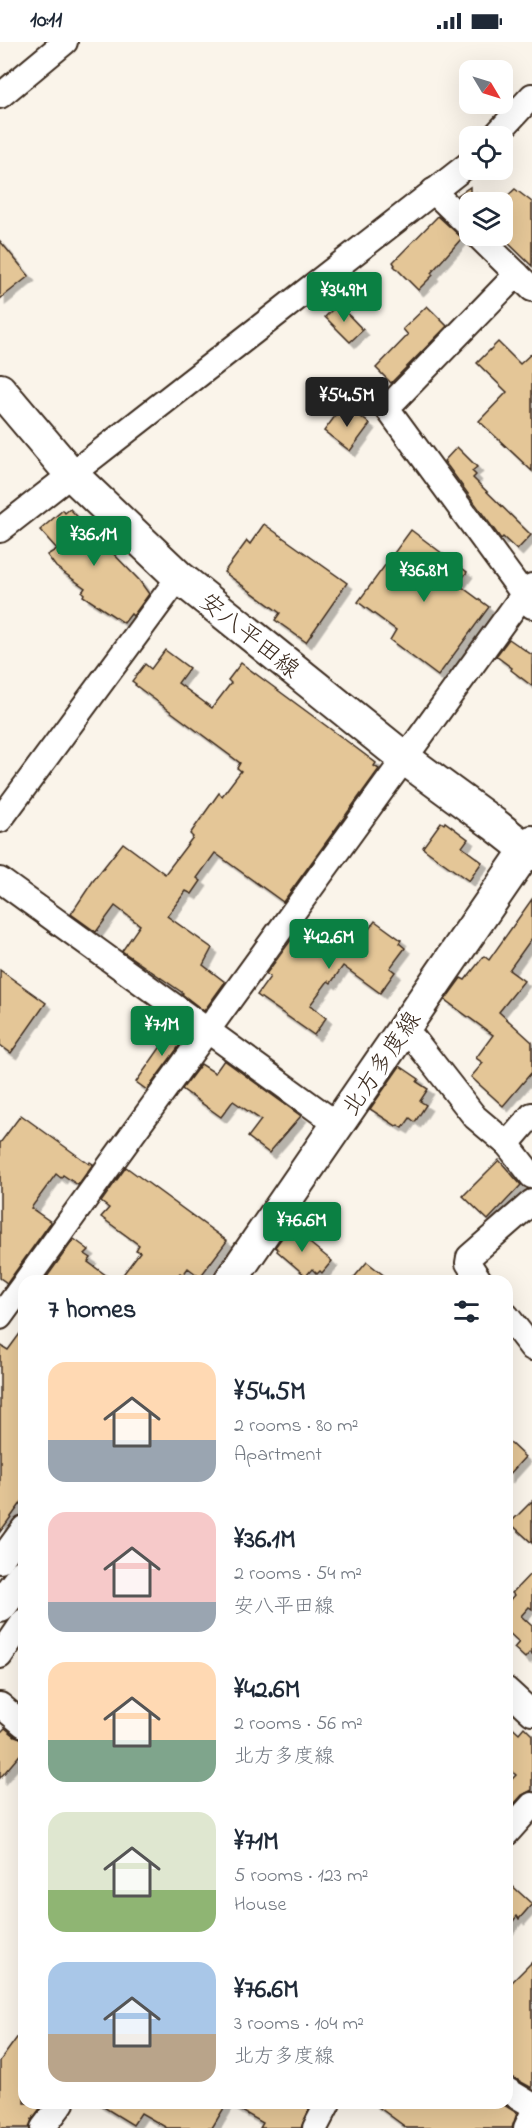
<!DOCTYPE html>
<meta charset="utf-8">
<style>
:root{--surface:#fff;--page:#f6f6f7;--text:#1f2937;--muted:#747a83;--accent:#0b8043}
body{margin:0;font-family:"Indie Flower","Klee One",sans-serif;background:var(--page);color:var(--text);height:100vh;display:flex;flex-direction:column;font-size:22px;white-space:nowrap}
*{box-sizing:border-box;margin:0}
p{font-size:20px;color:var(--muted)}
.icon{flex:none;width:33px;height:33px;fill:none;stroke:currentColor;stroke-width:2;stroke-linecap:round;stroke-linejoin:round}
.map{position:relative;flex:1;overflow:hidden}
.drawer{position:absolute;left:18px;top:1233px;width:495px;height:834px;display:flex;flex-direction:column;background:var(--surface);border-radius:18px;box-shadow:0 6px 24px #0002}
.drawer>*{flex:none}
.needle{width:39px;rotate:128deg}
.fabs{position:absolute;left:459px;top:18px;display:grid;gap:12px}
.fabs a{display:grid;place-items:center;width:54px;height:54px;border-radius:12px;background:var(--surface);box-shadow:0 6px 24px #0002;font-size:30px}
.price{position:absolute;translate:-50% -51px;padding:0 14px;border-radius:6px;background:var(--accent);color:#fff;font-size:20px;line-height:39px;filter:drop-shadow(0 2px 3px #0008)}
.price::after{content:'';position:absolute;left:50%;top:36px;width:18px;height:14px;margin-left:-9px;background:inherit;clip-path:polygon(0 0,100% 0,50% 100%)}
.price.selected{background:#222;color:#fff}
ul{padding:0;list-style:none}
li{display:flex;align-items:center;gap:18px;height:150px;padding:0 30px}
li span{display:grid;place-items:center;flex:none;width:168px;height:120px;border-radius:18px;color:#555}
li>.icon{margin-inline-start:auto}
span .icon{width:72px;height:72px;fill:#fffc;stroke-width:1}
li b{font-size:26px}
h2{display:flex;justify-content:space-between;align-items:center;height:72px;padding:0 30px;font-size:26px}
.status{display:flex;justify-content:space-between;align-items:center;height:42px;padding:0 30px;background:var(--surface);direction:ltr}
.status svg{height:16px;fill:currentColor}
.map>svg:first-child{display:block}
</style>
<div class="status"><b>10:11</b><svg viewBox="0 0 49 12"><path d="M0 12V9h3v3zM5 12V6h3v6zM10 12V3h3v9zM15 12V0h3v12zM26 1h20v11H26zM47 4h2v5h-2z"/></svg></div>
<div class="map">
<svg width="532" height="2086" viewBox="0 0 532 2086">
<defs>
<filter id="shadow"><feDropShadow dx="5.5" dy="5.5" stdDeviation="0" flood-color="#0004"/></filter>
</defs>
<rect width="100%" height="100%" fill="#faf4ea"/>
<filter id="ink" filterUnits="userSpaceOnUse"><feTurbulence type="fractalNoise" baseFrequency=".0167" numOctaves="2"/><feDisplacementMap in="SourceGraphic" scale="12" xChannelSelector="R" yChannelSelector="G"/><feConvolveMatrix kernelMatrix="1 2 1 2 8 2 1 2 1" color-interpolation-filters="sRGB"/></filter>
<g filter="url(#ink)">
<!-- building -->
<g fill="#e4c697" stroke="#3b2a1e" stroke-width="1.5" filter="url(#shadow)">
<path d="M470 145V165L458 153Z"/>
<path d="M515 147 532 160V224L502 195V159Z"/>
<path d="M438 174 462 196 431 231 433 233 418 248 394 224 395 223 393 220Z"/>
<path d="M0 199 29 234 0 257Z"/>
<path d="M338 262 363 288 350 300 325 275Z"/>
<path d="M427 264 447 284 391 341 376 326 408 293 403 287Z"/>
<path d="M498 300 520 322 532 311V429L479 379 507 350 477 321Z"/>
<path d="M344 362 370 382 350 409 324 389Z"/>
<path d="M457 405 477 425 472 429 476 433 473 436 531 493 517 508 503 495 501 497 444 419Z"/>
<path d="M70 467 139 538 149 552 133 574 131 572 124 581 83 554 84 552 82 550 85 546 56 525 47 513 57 507 40 488 63 468 65 471Z"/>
<path d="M264 482 347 541 306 600 275 578 280 571 224 530 247 499 250 502Z"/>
<path d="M411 488 467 530 458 542 489 565 438 634 390 598 396 588 358 560Z"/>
<path d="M509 597 532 613V644L511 628 512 626 496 614Z"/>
<path d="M165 608 189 626 178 641 212 666 231 641 228 638 241 621 344 697 376 721 374 724 379 727 283 860 215 811 197 836 201 839 192 852 186 849 167 874 212 906 203 923 225 940 204 969 182 952 183 951 122 909 140 883 115 864 96 890 71 872 93 839 123 801 165 832 193 795 190 792 219 751 222 754 241 729 237 726 240 721 135 643 136 642 132 639 145 622 151 627Z"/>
<path d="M441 780 444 782 445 780 468 797 462 805 482 820 469 839 424 807 423 805Z"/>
<path d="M532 857V896L509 928 524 939 499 970 532 1000V1030L503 1064 471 1035 483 1021 476 1016 493 993 445 958 461 936 465 938 484 914 489 918Z"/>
<path d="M375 879 401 898 399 901 405 906 390 926 395 930 380 951 343 924 331 941 328 939 310 963 326 976 314 993 257 953 270 935 266 932 291 898 308 911 329 882 349 896 358 885 366 891Z"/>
<path d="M0 928 46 961 11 1011 0 1003Z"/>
<path d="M176 983 188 992 147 1048 136 1040Z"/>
<path d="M224 1018 301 1074 269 1111 248 1095 261 1078 233 1059 221 1075 182 1047 201 1022 215 1031Z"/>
<path d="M400 1024 419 1037 417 1040 428 1047 420 1059 426 1063 415 1080 410 1076 403 1086 398 1083 396 1084 370 1067Z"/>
<path d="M21 1073 89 1122 90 1120 93 1122 78 1143 63 1133 61 1136 56 1132 31 1166 51 1180 3 1247 7 1241 0 1236V1101Z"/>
<path d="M499 1118 521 1143 488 1178 463 1154Z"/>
<path d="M126 1125 227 1199 200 1235 188 1226 183 1233 180 1231 173 1239H118L140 1210 136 1208 139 1203 101 1175 109 1166 101 1160Z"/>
<path d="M290 1185 332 1219 322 1231 320 1229 317 1232 312 1227 306 1234 277 1209 278 1207 275 1205Z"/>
<path d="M74 1197 89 1208 85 1212 91 1216 88 1220 114 1239H44Z"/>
<path d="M367 1220 391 1239H351Z"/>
<path d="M24 1286V1457L0 1490V1303L8 1308Z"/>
<path d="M507 1398 525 1415 507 1435Z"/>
<path d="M532 1459V1501L510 1481Z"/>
<path d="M532 1530V1567L529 1565 521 1574 532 1584V1612L530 1610 525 1616 514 1606 519 1600 507 1589V1561L514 1553 512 1551Z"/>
<path d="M507 1680 519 1691 524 1685 532 1693V1748L522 1753 514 1762 507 1756V1742L516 1733 507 1725Z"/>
<path d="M5 1686 15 1694 24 1697V1708L0 1736V1691Z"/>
<path d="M507 1839 532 1862 519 1877 517 1874 507 1887Z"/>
<path d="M532 1920V2046L514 2036 507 2034V1945Z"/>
<path d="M24 1986V2061H37L42 2064 32 2077 29 2086H0V2019Z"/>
<path d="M97 2061H227L212 2086H167L141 2071 133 2083Z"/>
<path d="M228 2061H312L301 2086H260L263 2081Z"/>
<path d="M373 2061H501L517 2071 512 2086H407Z"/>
</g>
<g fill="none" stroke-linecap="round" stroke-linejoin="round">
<defs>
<g id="minor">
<path d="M0 54 65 0"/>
<path d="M495 94 532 54"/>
<path d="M433 149 470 185"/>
<path d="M478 194 532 247"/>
<path d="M517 232 387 366 532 564"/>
<path d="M0 488 470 121"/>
<path d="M0 778 179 535"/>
<path d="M0 838 338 1083"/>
<path d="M403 988 414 997 475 1075 507 1102 532 1134"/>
<path d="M507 1102 532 1073"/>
<path d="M26 1239 523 553 532 544"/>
<path d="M480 1239 468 1221 469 1215 532 1160"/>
<path d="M507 1274 532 1306"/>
<path d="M0 1275 24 1242"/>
<path d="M0 1519 24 1486"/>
<path d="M0 1614 24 1579"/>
<path d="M507 1648 532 1671"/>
<path d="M0 1663 24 1683"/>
<path d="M507 1791 532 1763"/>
<path d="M507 2048 532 2063"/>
<path d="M43 2086 62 2061"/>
<path d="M315 2086 328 2061"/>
<path d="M526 2086 532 2073"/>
</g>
<g id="major">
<path d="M0 348 71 432 179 535 404 716 494 782 532 812"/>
<path d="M230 1239 532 800"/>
<path d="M0 1564 24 1533"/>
</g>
</defs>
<!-- minor casing -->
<use href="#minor" stroke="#3b2a1e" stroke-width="28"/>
<!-- major casing -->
<use href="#major" stroke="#3b2a1e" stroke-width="36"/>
<!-- minor -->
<use href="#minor" stroke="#fff" stroke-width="24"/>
<!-- major -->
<use href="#major" stroke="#fff" stroke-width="32"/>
</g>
</g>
<g text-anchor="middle" stroke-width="6" stroke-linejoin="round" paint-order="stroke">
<!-- street labels -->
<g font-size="24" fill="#3b2a1e" stroke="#fff">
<text transform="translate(250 593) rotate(39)" y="8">安八平田線</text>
<text transform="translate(381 1021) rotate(-56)" y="8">北方多度線</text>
</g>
</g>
</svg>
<div class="fabs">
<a><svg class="needle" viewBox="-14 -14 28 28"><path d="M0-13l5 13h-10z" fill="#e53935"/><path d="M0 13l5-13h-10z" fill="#747a83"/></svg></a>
<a><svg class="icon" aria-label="locate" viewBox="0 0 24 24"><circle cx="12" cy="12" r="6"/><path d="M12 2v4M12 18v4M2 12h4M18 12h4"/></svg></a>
<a><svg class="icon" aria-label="layers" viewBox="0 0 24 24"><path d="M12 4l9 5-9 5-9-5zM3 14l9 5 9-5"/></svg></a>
</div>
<b class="price" style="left:344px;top:281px">¥34.9M</b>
<b class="price selected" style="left:347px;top:386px">¥54.5M</b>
<b class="price" style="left:94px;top:525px">¥36.1M</b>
<b class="price" style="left:424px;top:561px">¥36.8M</b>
<b class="price" style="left:329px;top:928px">¥42.6M</b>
<b class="price" style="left:162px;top:1015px">¥71M</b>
<b class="price" style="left:302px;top:1211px">¥76.6M</b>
<section class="drawer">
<h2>7 homes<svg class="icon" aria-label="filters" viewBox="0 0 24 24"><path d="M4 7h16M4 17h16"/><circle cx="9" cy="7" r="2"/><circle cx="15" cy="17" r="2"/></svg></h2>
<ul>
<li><span style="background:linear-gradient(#ffd9b3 65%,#9aa5b1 0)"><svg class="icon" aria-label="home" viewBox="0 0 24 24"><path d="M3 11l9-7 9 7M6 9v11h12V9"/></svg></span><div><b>¥54.5M</b><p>2 rooms · 80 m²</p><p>Apartment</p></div></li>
<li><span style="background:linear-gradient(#f6c9c9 75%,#9aa5b1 0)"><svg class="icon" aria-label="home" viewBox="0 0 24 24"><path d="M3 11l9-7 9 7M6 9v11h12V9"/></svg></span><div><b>¥36.1M</b><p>2 rooms · 54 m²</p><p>安八平田線</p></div></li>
<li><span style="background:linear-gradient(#ffd9b3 65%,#7fa58c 0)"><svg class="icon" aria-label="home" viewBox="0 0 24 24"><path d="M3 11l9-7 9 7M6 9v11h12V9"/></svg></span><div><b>¥42.6M</b><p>2 rooms · 56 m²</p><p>北方多度線</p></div></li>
<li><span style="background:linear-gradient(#dfe7d0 65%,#8fb573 0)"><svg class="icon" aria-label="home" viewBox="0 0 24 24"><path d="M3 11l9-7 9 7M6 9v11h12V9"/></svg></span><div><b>¥71M</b><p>5 rooms · 123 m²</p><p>House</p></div></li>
<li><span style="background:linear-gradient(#a9c7e8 60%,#b9a48a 0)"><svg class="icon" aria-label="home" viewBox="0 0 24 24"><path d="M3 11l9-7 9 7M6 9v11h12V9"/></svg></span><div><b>¥76.6M</b><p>3 rooms · 104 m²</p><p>北方多度線</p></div></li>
</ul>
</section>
</div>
